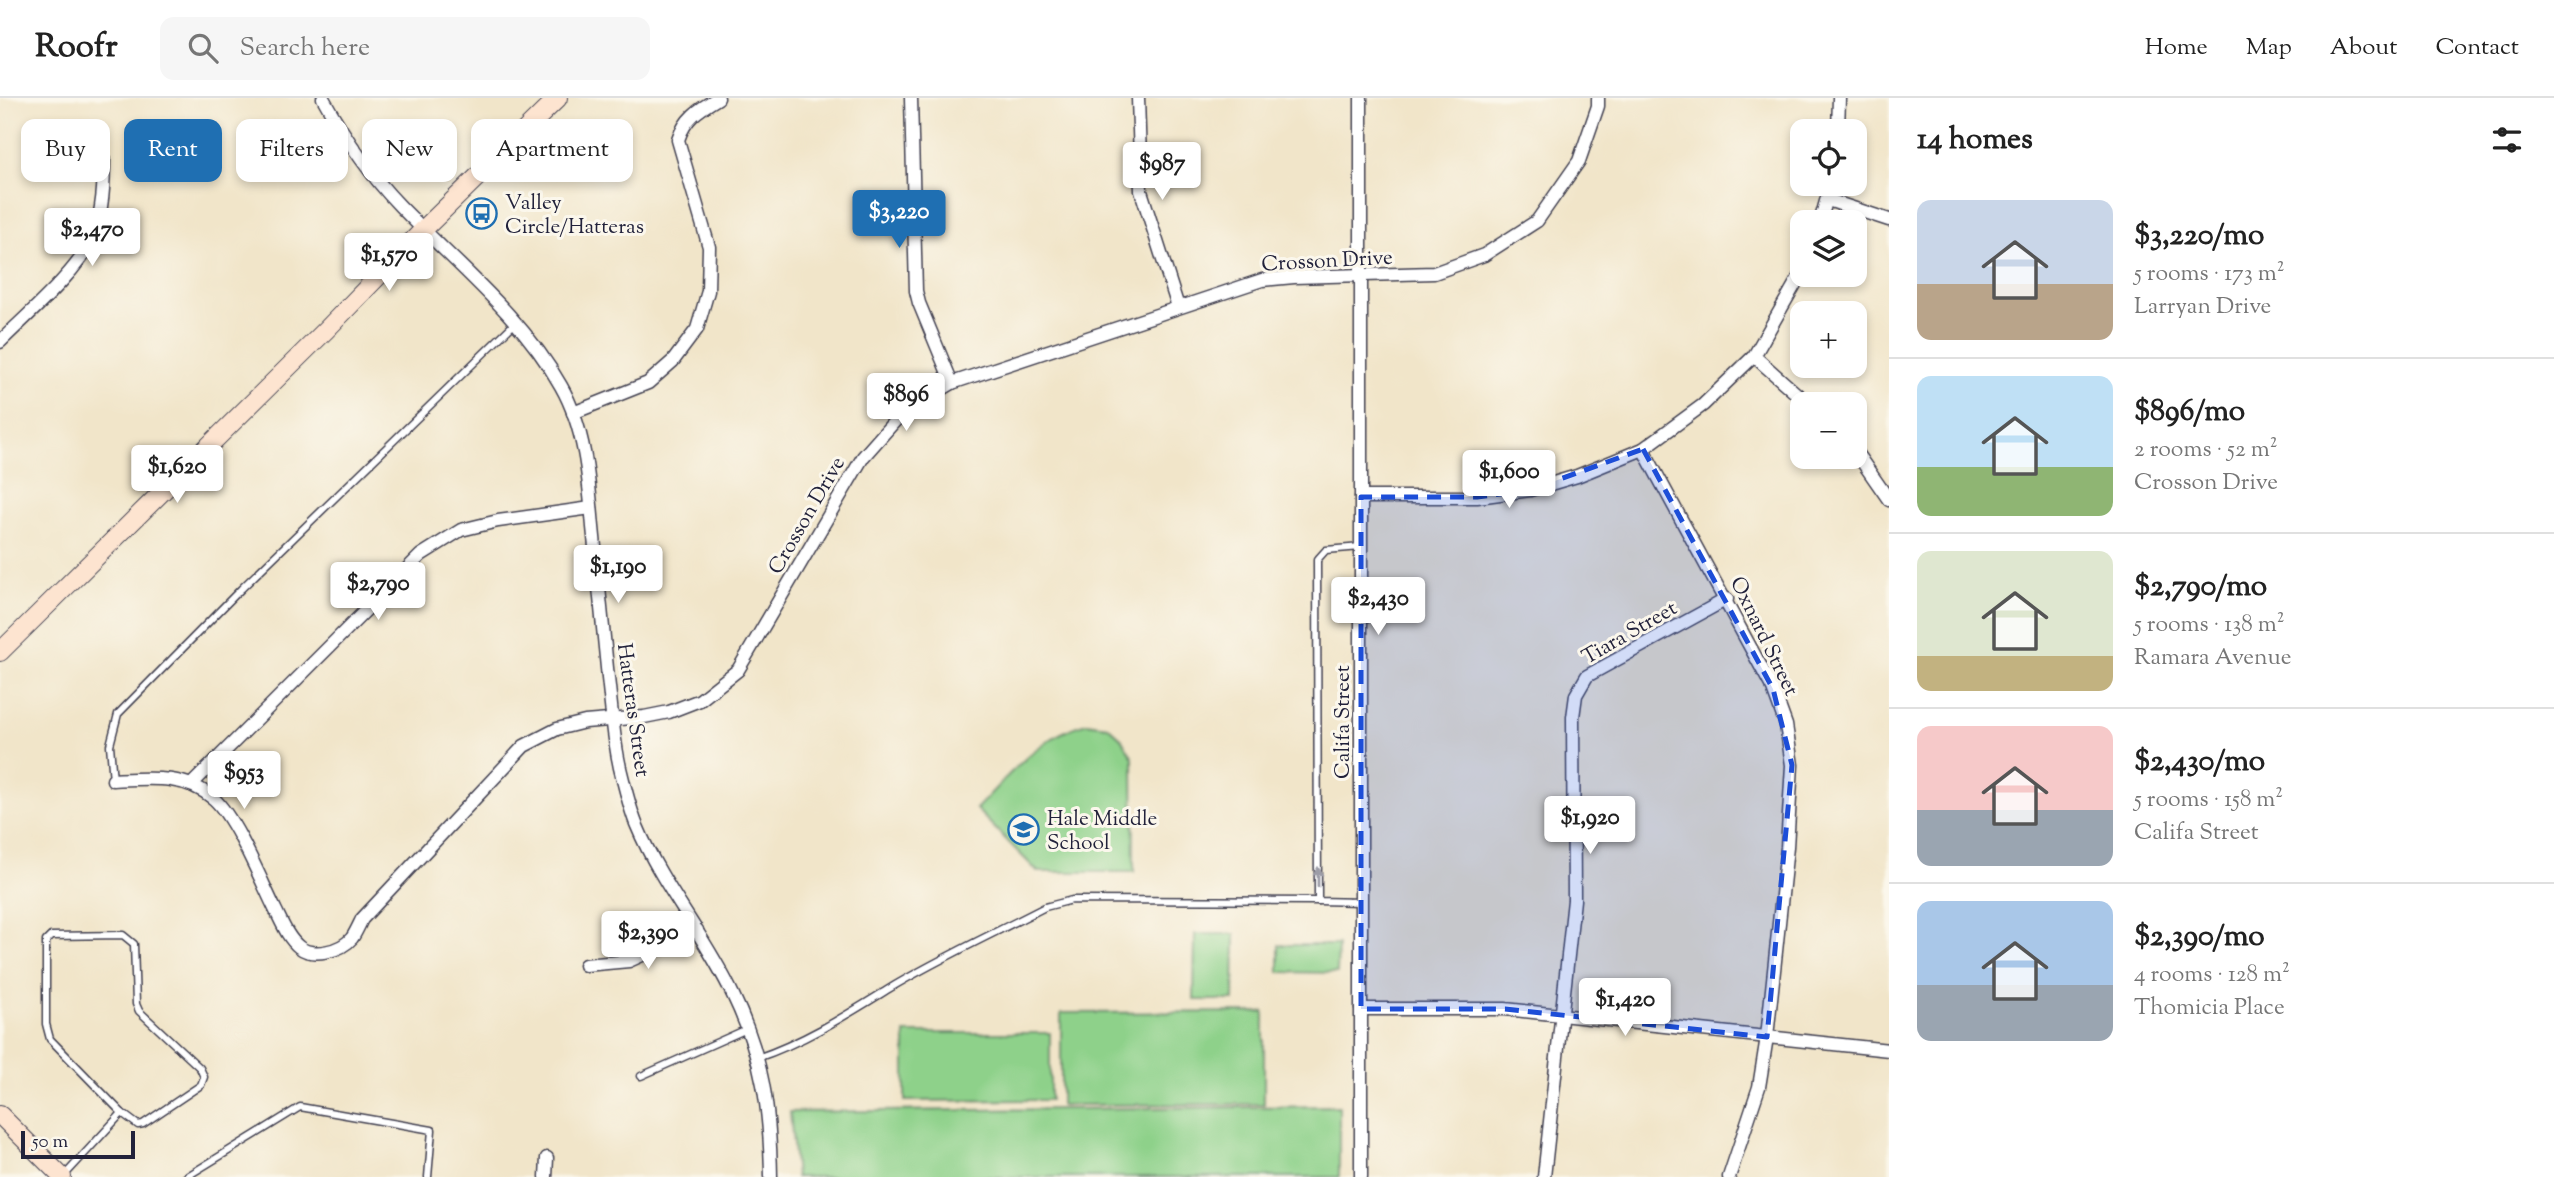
<!DOCTYPE html>
<meta charset="utf-8">
<style>
:root{--surface:#fff;--page:#f6f6f6;--text:#222;--muted:#767676;--line:#e0e0e0;--accent:#1f6fb2}
body{margin:0;font-family:"Sorts Mill Goudy",serif;background:var(--page);color:var(--text);height:100vh;display:flex;flex-direction:column;font-size:26px;white-space:nowrap}
*{box-sizing:border-box;margin:0}
p{font-size:23px;color:var(--muted)}
.icon{flex:none;width:38px;height:38px;fill:none;stroke:currentColor;stroke-width:2;stroke-linecap:round;stroke-linejoin:round}
.map{position:relative;flex:1;overflow:hidden}
.side{display:flex;flex-direction:column;background:var(--surface);width:665px}
.side>*{flex:none}
.hud{position:absolute;left:21px;top:21px;width:665px;height:63px;display:flex;gap:14px}
.controls{position:absolute;left:1790px;top:21px;display:grid;gap:14px}
.controls a{display:grid;place-items:center;width:77px;height:77px;border-radius:14px;background:var(--surface);box-shadow:0 4px 10px #0003;font-size:35px}
.scale{position:absolute;left:21px;bottom:18px;width:114px;box-sizing:border-box;padding-left:7px;border:4px solid #22223b;border-top:0;font-size:19px;line-height:24px;white-space:nowrap;color:#22223b;-webkit-text-stroke:5px #fbf7ec;paint-order:stroke}
.price{position:absolute;translate:-50% -60px;padding:0 16px;border-radius:7px;background:#fff;color:#222;font-size:23px;line-height:46px;filter:drop-shadow(0 2px 4px #0008)}
.price::after{content:'';position:absolute;left:50%;top:42px;width:21px;height:16px;margin-left:-10px;background:inherit;clip-path:polygon(0 0,100% 0,50% 100%)}
.price.on{background:var(--accent);color:#fff}
ul{padding:0;list-style:none}
li{display:flex;align-items:center;gap:21px;height:175px;padding:0 28px}
li+li{border-top:2px solid var(--line)}
li span{display:grid;place-items:center;flex:none;width:196px;height:140px;border-radius:14px;color:#555}
li>.icon{margin-inline-start:auto}
span .icon{width:84px;height:84px;fill:#fffc;stroke-width:1}
li b{font-size:30px}
h2{display:flex;justify-content:space-between;align-items:center;height:84px;padding:0 28px;font-size:30px}
.tag{padding:0 24px;border-radius:14px;background:var(--surface);box-shadow:0 4px 10px #0003;font-size:24px;line-height:63px}
.tag.on{background:var(--accent);color:#fff}
header{display:flex;align-items:center;gap:42px;box-sizing:border-box;height:98px;padding:0 35px;background:var(--surface);border-bottom:2px solid var(--line)}
header strong{font-size:33px}
nav{display:flex;gap:38px;margin-inline-start:auto;font-size:24px}
.search{width:490px;height:63px;background:var(--page);display:flex;align-items:center;gap:18px;box-sizing:border-box;padding:0 24px;border-radius:14px;color:var(--muted);font-size:26px}
main{display:flex;flex:1;min-height:0}
.map>svg:first-child{display:block}
</style>
<header>
<strong>Roofr</strong>
<div class="search"><svg class="icon" aria-label="search" viewBox="0 0 24 24"><circle cx="10" cy="10" r="6"/><path d="M15 15l6 6"/></svg>Search here</div>
<nav><a>Home</a><a>Map</a><a>About</a><a>Contact</a></nav>
</header>
<main>
<div class="map">
<svg width="1889" height="1079" viewBox="0 0 1889 1079">
<rect width="100%" height="100%" fill="#fbf7ec"/>
<filter id="ink" filterUnits="userSpaceOnUse"><feTurbulence type="fractalNoise" baseFrequency=".0143" numOctaves="2"/><feDisplacementMap in="SourceGraphic" scale="14" xChannelSelector="R" yChannelSelector="G"/><feConvolveMatrix kernelMatrix="1 2 1 2 8 2 1 2 1" color-interpolation-filters="sRGB"/></filter>
<filter id="wash" filterUnits="userSpaceOnUse"><feTurbulence type="fractalNoise" baseFrequency=".00686" numOctaves="4" result="noise"/><feDisplacementMap in="SourceGraphic" scale="28" xChannelSelector="R" yChannelSelector="G"/><feGaussianBlur stdDeviation="1.57" result="paint"/><feColorMatrix in="noise" values="0 0 0 0 0 0 0 0 0 0 0 0 0 0 0 0 0 1.4 0 .05"/><feComposite in="paint" operator="in"/></filter>
<g filter="url(#wash)">
<rect width="100%" height="100%" fill="#f1e5c9"/>
<!-- green -->
<g fill="#8ed18a" stroke="#587a62" stroke-width="2">
<path d="M1086 625 1108 628 1121 640 1133 660 1134 774H1038L976 711C1011 675 1037 640 1086 625Z"/>
<path d="M1195 836H1235L1234 902H1194Z"/>
<path d="M1279 847H1338L1337 875 1279 874Z"/>
<path d="M1264 914V1006L1061 1007V915Z"/>
<path d="M905 935H1050V1002L905 1003Z"/>
<path d="M1339 1008V1079H796L790 1014Z"/>
</g>
</g>
<g filter="url(#ink)">
<g fill="none" stroke-linecap="round" stroke-linejoin="round">
<defs>
<g id="service">
<path d="M1361 449 1326 452 1317 462 1318 803 1362 804"/>
<path d="M113 682 110 647 118 616 241 491 515 225"/>
<path d="M123 837 134 846 136 906 139 913 200 970 204 979 201 987 143 1026 138 1027 122 1015 50 941 46 926V843L51 838Z"/>
<path d="M757 960C804 944 845 918 887 892 936 862 993 836 1045 809L1072 802 1318 803"/>
<path d="M641 978 747 931"/>
<path d="M64 1078 122 1015"/>
<path d="M186 1079 300 1009 432 1032 428 1079"/>
</g>
<g id="minor">
<path d="M323 0C345 40 369 76 400 108 456 166 522 218 561 288 585 330 589 382 593 429 598 480 603 530 608 580 612 614 614 649 623 682 627 697 631 714 637 728 662 788 706 839 733 897 763 959 770 1011 771 1079"/>
<path d="M911 0 916 193 919 205 952 285"/>
<path d="M1138 0 1141 93 1178 209"/>
<path d="M1361 0V1079"/>
<path d="M1838 33 1839 0"/>
<path d="M1828 102 1889 122"/>
<path d="M1820 124 1831 86"/>
<path d="M0 244C27 217 79 173 93 139 103 114 104 85 104 59"/>
<path d="M1754 258 1808 306"/>
<path d="M573 315 648 285 673 263 697 231 708 193 709 149 678 42C685 20 698 12 718 0"/>
<path d="M1643 351 1773 591 1786 627 1792 667 1787 749 1767 939 1759 989 1729 1079"/>
<path d="M1855 353 1889 402"/>
<path d="M1361 399H1477L1530 392 1577 378 1643 351 1703 307 1754 258 1802 174"/>
<path d="M113 682C149 680 186 676 214 701 236 721 262 785 276 813 282 825 288 840 299 849 313 860 341 853 352 840 356 834 359 827 362 821L524 648 557 631 585 624 644 619 669 614 700 602 738 572 863 359 901 316 952 285 1262 182 1294 179 1434 175 1484 157 1537 123 1579 63 1598 8V0"/>
<path d="M192 686 421 457 461 432 498 423 591 410"/>
<path d="M585 867 629 863 697 832"/>
<path d="M1361 911H1505L1889 952"/>
<path d="M546 1079 547 1060"/>
<path d="M1544 1079 1574 802 1573 619 1576 597 1587 578 1727 501"/>
</g>
<g id="secondary">
<path d="M0 554 326 232 424 131 558 0"/>
<path d="M0 1017 62 1079"/>
</g>
</defs>
<!-- service casing -->
<use href="#service" stroke="#413f50" stroke-width="9"/>
<!-- minor casing -->
<use href="#minor" stroke="#413f50" stroke-width="15"/>
<!-- secondary casing -->
<use href="#secondary" stroke="#413f50" stroke-width="20"/>
<!-- service -->
<use href="#service" stroke="#fff" stroke-width="6"/>
<!-- minor -->
<use href="#minor" stroke="#fff" stroke-width="12"/>
<!-- secondary -->
<use href="#secondary" stroke="#fde4d0" stroke-width="18"/>
</g>
<!-- one-way arrows -->
<defs><path id="oneway-solid" d="M-6-.8H1V-3.2L6.5 0L1 3.2V.8H-6Z" transform="scale(1.75)"/></defs>
<use fill="#9c9ca7" href="#oneway-solid" transform="translate(1318 779) rotate(-90)"/>
</g>
<!-- marked area -->
<path fill="#1d4ed8" fill-opacity="0.2" stroke="#1d4ed8" stroke-width="5" stroke-dasharray="14 9" stroke-linejoin="round" d="M1643 351 1773 591 1792 667 1767 939 1505 911H1361V399H1477L1530 392Z"/>
<!-- icons -->
<defs>
<symbol id="bus-ring" viewBox="-11 -11 22 22"><circle r="9.5" fill="#fbf7ec" stroke="#1f6fb2" stroke-width="1.5"/><path d="M-5-6H5V4H4V6H2V4H-2V6H-4V4H-5ZM-3.5-4V0h7V-4ZM-3.5 1.2v1.5H-2V1.2ZM2 1.2v1.5H3.5V1.2Z" fill="#1f6fb2"/></symbol>
<symbol id="school-ring" viewBox="-11 -11 22 22"><circle r="9.5" fill="#fbf7ec" stroke="#1f6fb2" stroke-width="1.5"/><path d="M0-5L7-2L0 1L-7-2ZM-4 1L0 2.5L4 1V4Q0 6-4 4Z" fill="#1f6fb2"/></symbol>
</defs>
<g fill-rule="evenodd">
<use href="#bus-ring" x="464" y="98" width="35" height="35"/>
<use href="#school-ring" x="1006" y="714" width="35" height="35"/>
</g>
<g text-anchor="middle" stroke-width="6" stroke-linejoin="round" paint-order="stroke">
<!-- poi labels -->
<g font-size="21" fill="#22223b" stroke="#fbf7ec" text-anchor="start">
<text x="505" y="111">Valley<tspan x="505" dy="24">Circle/Hatteras</tspan></text>
<text x="1047" y="727">Hale Middle<tspan x="1047" dy="24">School</tspan></text>
</g>
<!-- street labels -->
<g font-size="21" fill="#22223b" stroke="#fbf7ec">
<text transform="translate(1327 162) rotate(-3)" y="7">Crosson Drive</text>
<text transform="translate(806 417) rotate(-60)" y="7">Crosson Drive</text>
<text transform="translate(1629 534) rotate(-30)" y="7">Tiara Street</text>
<text transform="translate(1765 538) rotate(64)" y="7">Oxnard Street</text>
<text transform="translate(634 612) rotate(82)" y="7">Hatteras Street</text>
<text transform="translate(1342 624) rotate(-90)" y="7">Califa Street</text>
</g>
</g>
</svg>
<div class="controls">
<a><svg class="icon" aria-label="locate" viewBox="0 0 24 24"><circle cx="12" cy="12" r="6"/><path d="M12 2v4M12 18v4M2 12h4M18 12h4"/></svg></a>
<a><svg class="icon" aria-label="layers" viewBox="0 0 24 24"><path d="M12 4l9 5-9 5-9-5zM3 14l9 5 9-5"/></svg></a>
<a>+</a>
<a>−</a>
</div>
<div class="scale">50 m</div>
<b class="price" style="left:1162px;top:104px">$987</b>
<b class="price on" style="left:899px;top:152px">$3,220</b>
<b class="price" style="left:92px;top:170px">$2,470</b>
<b class="price" style="left:389px;top:195px">$1,570</b>
<b class="price" style="left:906px;top:335px">$896</b>
<b class="price" style="left:177px;top:407px">$1,620</b>
<b class="price" style="left:1509px;top:412px">$1,600</b>
<b class="price" style="left:618px;top:507px">$1,190</b>
<b class="price" style="left:378px;top:524px">$2,790</b>
<b class="price" style="left:1378px;top:539px">$2,430</b>
<b class="price" style="left:244px;top:713px">$953</b>
<b class="price" style="left:1590px;top:758px">$1,920</b>
<b class="price" style="left:648px;top:873px">$2,390</b>
<b class="price" style="left:1625px;top:940px">$1,420</b>
<div class="hud">
<a class="tag">Buy</a>
<a class="tag on">Rent</a>
<a class="tag">Filters</a>
<a class="tag">New</a>
<a class="tag">Apartment</a>
</div>
</div>
<section class="side">
<h2>14 homes<svg class="icon" aria-label="filters" viewBox="0 0 24 24"><path d="M4 7h16M4 17h16"/><circle cx="9" cy="7" r="2"/><circle cx="15" cy="17" r="2"/></svg></h2>
<ul>
<li><span style="background:linear-gradient(#c9d6e8 60%,#b9a48a 0)"><svg class="icon" aria-label="home" viewBox="0 0 24 24"><path d="M3 11l9-7 9 7M6 9v11h12V9"/></svg></span><div><b>$3,220/mo</b><p>5 rooms · 173 m²</p><p>Larryan Drive</p></div></li>
<li><span style="background:linear-gradient(#bfe0f5 65%,#8fb573 0)"><svg class="icon" aria-label="home" viewBox="0 0 24 24"><path d="M3 11l9-7 9 7M6 9v11h12V9"/></svg></span><div><b>$896/mo</b><p>2 rooms · 52 m²</p><p>Crosson Drive</p></div></li>
<li><span style="background:linear-gradient(#dfe7d0 75%,#c2b280 0)"><svg class="icon" aria-label="home" viewBox="0 0 24 24"><path d="M3 11l9-7 9 7M6 9v11h12V9"/></svg></span><div><b>$2,790/mo</b><p>5 rooms · 138 m²</p><p>Ramara Avenue</p></div></li>
<li><span style="background:linear-gradient(#f6c9c9 60%,#9aa5b1 0)"><svg class="icon" aria-label="home" viewBox="0 0 24 24"><path d="M3 11l9-7 9 7M6 9v11h12V9"/></svg></span><div><b>$2,430/mo</b><p>5 rooms · 158 m²</p><p>Califa Street</p></div></li>
<li><span style="background:linear-gradient(#a9c7e8 60%,#9aa5b1 0)"><svg class="icon" aria-label="home" viewBox="0 0 24 24"><path d="M3 11l9-7 9 7M6 9v11h12V9"/></svg></span><div><b>$2,390/mo</b><p>4 rooms · 128 m²</p><p>Thomicia Place</p></div></li>
</ul>
</section>
</main>
